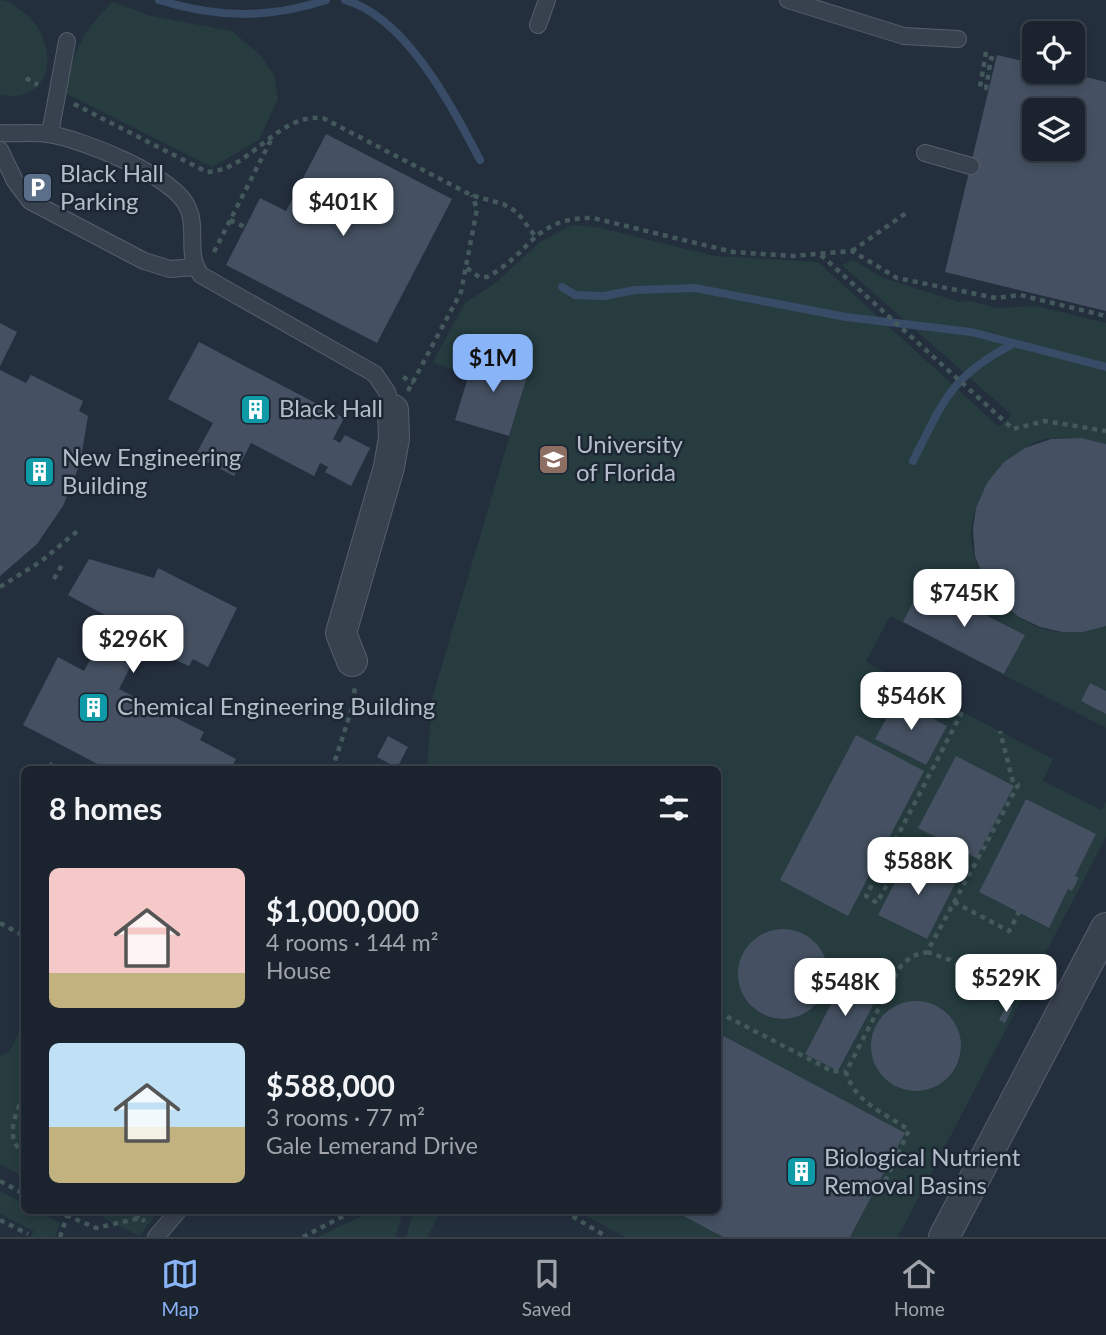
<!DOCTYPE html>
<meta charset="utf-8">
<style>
:root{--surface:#1b232e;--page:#282f3a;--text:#f1f3f6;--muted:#a0a4aa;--line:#39404a;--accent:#8ab4f8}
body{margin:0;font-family:Lato,sans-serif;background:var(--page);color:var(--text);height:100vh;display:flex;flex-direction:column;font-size:26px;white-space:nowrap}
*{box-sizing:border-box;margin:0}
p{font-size:23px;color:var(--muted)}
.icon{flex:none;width:38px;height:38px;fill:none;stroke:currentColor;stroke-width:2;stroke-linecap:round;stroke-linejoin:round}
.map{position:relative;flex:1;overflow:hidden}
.drawer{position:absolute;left:21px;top:766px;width:700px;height:448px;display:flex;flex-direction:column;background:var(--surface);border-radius:10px;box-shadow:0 4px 10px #0003,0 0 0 2px var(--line)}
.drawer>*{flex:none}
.controls{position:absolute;left:1022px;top:21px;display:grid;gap:14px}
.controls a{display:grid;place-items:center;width:63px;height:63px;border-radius:10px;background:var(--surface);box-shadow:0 4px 10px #0003,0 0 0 2px var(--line);font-size:35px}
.price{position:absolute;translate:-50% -60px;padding:0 16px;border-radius:14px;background:#fff;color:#222;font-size:23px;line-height:46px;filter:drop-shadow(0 2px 4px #0008)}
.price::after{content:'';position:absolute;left:50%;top:42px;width:21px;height:16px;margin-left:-10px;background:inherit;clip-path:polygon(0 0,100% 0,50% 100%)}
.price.current{background:var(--accent);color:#111}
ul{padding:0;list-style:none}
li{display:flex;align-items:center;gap:21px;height:175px;padding:0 28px}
li span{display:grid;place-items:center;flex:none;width:196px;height:140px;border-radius:10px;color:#555}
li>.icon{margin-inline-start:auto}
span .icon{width:84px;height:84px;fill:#fffc;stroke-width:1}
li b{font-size:30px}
h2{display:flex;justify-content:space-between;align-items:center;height:84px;padding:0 28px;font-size:30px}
.tab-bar{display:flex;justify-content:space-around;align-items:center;height:98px;border-top:2px solid var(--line);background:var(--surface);font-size:19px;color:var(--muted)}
.tab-bar a{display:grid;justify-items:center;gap:4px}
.tab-bar .current{color:var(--accent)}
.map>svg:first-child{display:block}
</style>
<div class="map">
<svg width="1106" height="1237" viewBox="0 0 1106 1237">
<rect width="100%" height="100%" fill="#242f3e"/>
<!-- green -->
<g fill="#263c3f" fill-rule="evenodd">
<path d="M0 0C8 0 13 4 19 9 60 35 59 105 0 95Z"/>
<path d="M113 2 151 16 232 31 260 55 274 75 278 99 259 140 212 167 65 93C74 50 81 32 113 2Z"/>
<path d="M572 225 596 227 715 256 818 262 999 427 1012 415 842 265 853 260 883 278 959 302 970 301 997 308 1036 306 1106 323V444C1082 438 1044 431 1023 450 1016 457 1010 467 1003 475 995 485 981 497 976 509 954 560 1010 633 1063 632 1077 631 1092 628 1106 626V691L1090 683 1081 701 1106 714V728L890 616 866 662 1053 759 1043 781 1101 810 1106 802V837L898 1237H850L905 1133 718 1033V770H427L432 699 530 367 477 351 469 376 433 362 465 303 494 284 540 242ZM923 583 1024 634 1005 674 903 623ZM897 699 947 726 925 765 876 739ZM1013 787 976 858 919 828ZM1026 799 1096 834 1075 876 1079 879 1072 891 1068 889 1048 928 979 892ZM909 855 957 880 926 939 878 915ZM775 930C835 924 848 1007 792 1018 735 1028 717 948 775 930ZM851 966 884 984 839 1071 805 1054ZM908 1002C968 996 981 1080 925 1089 868 1099 850 1020 908 1002Z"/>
<path d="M24 1022V1177L0 1164V1057L10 1051Z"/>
<path d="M0 1191 24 1204V1211H38L60 1223 55 1237H31L34 1231 0 1214Z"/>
<path d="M91 1211H159L139 1236Z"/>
<path d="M372 1211H403L395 1237H318Z"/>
<path d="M414 1211H441L427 1237H406Z"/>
<path d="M586 1211H674L723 1237H625L584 1215Z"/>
</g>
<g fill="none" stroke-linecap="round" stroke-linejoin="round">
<!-- stream -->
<g stroke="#394c67" stroke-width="8">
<path d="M159 0C216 18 269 19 326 0"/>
<path d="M345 0C407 18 452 107 480 160"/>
<path d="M562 287 575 295 604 296 635 290 695 288 846 317 971 332 1106 367"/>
<path d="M913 461C943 402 950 377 1011 345"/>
</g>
</g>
<!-- building -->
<g fill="#455162" fill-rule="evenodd">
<path d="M997 55 1034 64V72H1065L1106 82V311L945 272ZM1034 110H1073V149H1034Z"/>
<path d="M326 134 452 199 377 343 226 265 260 198 286 211Z"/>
<path d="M0 323 17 332 0 366Z"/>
<path d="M199 342 344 418 333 439 340 443 345 435 370 448 351 486 325 472 328 467 320 463 314 476 251 443 234 476 195 456 213 423 168 399Z"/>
<path d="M476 351 530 367 509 436 455 420Z"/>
<path d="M0 370 26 383 31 375 83 401 79 411 88 416 80 464 63 506 37 544 0 576Z"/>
<path d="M1081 438 1106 444V626L1083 632H1062L1040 627 1019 617 1000 602 985 582 975 556 973 529 976 508 987 483 1004 462 1025 448 1051 439Z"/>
<path d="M89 559 154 578 158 568 237 608 208 667 193 659 189 666 153 650 157 642 127 626 119 643 138 652 119 689 204 732 200 740 236 759 230 770H109L23 725 58 657 84 671 104 634 109 637 116 621 68 595Z"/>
<path d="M923 583 1025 635 1004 674 903 622Z"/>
<path d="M1090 683 1106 691V714L1081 701Z"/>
<path d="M897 699 947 726 926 765 875 739Z"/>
<path d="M856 735 924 771 848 916 780 880Z"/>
<path d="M388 736 408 747 397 768 377 757Z"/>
<path d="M956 756 1014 786 976 858 918 828Z"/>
<path d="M1026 799 1096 834 1075 876 1079 878 1072 891 1068 889 1049 928 979 892Z"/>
<path d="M909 855 957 880 927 939 878 915Z"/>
<circle cx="783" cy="974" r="45"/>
<path d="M851 966 885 983 838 1071 805 1054Z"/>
<path d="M1025 969 1031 973 1022 989 1016 986Z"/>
<circle cx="916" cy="1046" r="45"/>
<path d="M1007 1004 1013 1007 1005 1023 999 1020Z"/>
<path d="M718 1033 905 1133 850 1237H723L674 1211H718Z"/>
</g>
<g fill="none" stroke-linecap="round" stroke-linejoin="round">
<defs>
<g id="service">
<path d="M788 0 904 36 958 39"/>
<path d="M538 25 547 0"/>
<path d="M0 133C16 134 33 132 48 134 82 139 175 176 188 208 198 230 185 254 201 275L375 374 387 392 393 410"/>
<path d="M50 134 67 41"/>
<path d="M0 150 15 181 30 201 144 261 170 269 195 267"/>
<path d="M925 153 971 166"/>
<path d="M156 1237 178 1211"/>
</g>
<g id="minor">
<path d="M352 661 341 633 389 467 394 438 393 410"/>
<path d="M944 1237 1106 928"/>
</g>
</defs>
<!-- service casing -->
<use href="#service" stroke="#565f6c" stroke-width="18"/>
<!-- minor casing -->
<use href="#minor" stroke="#565f6c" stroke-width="32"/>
<!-- path -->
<g stroke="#44595c" stroke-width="4.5" stroke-dasharray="5 5" stroke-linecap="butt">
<path d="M986 52 980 87 986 88 991 58 996 60"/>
<path d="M26 78 38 85"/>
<path d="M74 104 207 172C250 171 277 113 323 118L471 195 503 204 517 212 535 236"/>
<path d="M230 220 245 227"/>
<path d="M852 251 906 213"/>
<path d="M214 252 272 138"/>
<path d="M821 255 1013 429 1045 421 1106 431"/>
<path d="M467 268 479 277H487C532 253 533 217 593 218L733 252 793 256 852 251 897 278 996 298 1020 295 1106 316"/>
<path d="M403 377 414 383"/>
<path d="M408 391 461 292 477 209 472 195"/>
<path d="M54 579 62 565"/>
<path d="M0 587 40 562 80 529"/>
<path d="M962 712 895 841 967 878"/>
<path d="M49 764 60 770"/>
<path d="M332 770 352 708 355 687"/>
<path d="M895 841 866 896 877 903 907 847"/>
<path d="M954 902 1009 931 1019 912"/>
<path d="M0 923 24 936"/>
<path d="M927 952 950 960 977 976"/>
<path d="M718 1012 832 1071 846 1072"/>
<path d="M24 1096C15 1115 4 1138 24 1154"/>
<path d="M0 1181 24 1194"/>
<path d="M881 1190 909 1130C885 1113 855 1103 846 1072L900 967 912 956 927 952 1018 785 1013 782 1000 731"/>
<path d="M57 1211 96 1228 140 1218 145 1221"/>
<path d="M126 1211 140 1218"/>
<path d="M564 1211 607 1237"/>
<path d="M0 1220 28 1234"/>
<path d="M60 1237 67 1216"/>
<path d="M303 1237 353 1211"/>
</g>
<!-- service -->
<use href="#service" stroke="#38414e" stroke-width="16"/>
<!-- minor -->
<use href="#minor" stroke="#38414e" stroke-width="30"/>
</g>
<!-- icons -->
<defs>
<symbol id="parking-square" viewBox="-11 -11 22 22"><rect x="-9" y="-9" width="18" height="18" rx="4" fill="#5c6f8a" stroke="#1d2633"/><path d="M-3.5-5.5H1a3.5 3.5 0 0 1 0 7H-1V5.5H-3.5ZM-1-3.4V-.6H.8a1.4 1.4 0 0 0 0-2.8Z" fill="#fff"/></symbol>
<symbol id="building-square" viewBox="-11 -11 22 22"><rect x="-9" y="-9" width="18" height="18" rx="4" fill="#0f9aa8" stroke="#1d2633"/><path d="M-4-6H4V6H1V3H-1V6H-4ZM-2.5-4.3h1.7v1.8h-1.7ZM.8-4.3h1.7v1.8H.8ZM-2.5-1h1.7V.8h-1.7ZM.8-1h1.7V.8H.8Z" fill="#fff"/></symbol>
<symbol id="university-square" viewBox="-11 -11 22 22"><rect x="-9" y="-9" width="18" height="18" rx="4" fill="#8d6e63" stroke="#1d2633"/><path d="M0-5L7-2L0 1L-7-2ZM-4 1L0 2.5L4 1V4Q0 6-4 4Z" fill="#fff"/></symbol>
</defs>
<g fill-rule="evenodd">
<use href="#parking-square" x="20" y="170" width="35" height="35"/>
<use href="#building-square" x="238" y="392" width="35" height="35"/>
<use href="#university-square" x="536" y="442" width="35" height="35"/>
<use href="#building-square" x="22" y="454" width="35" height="35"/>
<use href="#building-square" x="76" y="690" width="35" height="35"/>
<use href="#building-square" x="784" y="1154" width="35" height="35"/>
</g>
<g text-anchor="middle" stroke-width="5" stroke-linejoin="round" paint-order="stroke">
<!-- poi labels -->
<g font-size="24" fill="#b4bcc9" stroke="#1d2633" text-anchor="start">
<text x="60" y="182">Black Hall<tspan x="60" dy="28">Parking</tspan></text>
<text x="279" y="417">Black Hall</text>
<text x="576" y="453">University<tspan x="576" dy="28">of Florida</tspan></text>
<text x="62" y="466">New Engineering<tspan x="62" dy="28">Building</tspan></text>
<text x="117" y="715">Chemical Engineering Building</text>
<text x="824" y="1166">Biological Nutrient<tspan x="824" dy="28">Removal Basins</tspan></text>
</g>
</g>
</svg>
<div class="controls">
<a><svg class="icon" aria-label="locate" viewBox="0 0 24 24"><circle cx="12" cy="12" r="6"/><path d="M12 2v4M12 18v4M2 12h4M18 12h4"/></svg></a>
<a><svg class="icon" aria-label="layers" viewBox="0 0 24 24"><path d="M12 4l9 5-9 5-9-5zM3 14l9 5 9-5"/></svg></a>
</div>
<b class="price" style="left:343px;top:238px">$401K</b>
<b class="price current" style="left:493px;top:394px">$1M</b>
<b class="price" style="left:964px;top:629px">$745K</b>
<b class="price" style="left:133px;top:675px">$296K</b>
<b class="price" style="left:911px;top:732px">$546K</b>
<b class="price" style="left:918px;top:897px">$588K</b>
<b class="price" style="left:1006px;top:1014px">$529K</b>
<b class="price" style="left:845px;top:1018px">$548K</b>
<section class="drawer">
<h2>8 homes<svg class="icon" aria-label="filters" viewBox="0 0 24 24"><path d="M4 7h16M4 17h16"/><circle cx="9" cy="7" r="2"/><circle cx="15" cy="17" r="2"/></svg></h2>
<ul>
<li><span style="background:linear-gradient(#f6c9c9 75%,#c2b280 0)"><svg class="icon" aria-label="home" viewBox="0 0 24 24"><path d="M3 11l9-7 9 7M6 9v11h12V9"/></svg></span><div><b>$1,000,000</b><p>4 rooms · 144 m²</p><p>House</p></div></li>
<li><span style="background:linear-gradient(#bfe0f5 60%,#c2b280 0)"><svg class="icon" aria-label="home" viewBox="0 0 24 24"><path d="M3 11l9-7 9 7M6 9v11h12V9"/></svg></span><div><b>$588,000</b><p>3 rooms · 77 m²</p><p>Gale Lemerand Drive</p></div></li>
</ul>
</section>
</div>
<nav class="tab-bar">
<a class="current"><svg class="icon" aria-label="map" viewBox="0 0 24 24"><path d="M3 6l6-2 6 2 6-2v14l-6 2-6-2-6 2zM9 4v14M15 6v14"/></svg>Map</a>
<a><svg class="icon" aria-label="saved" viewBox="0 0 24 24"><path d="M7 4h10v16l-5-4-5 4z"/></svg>Saved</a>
<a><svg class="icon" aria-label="home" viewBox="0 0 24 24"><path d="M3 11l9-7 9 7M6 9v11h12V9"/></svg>Home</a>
</nav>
